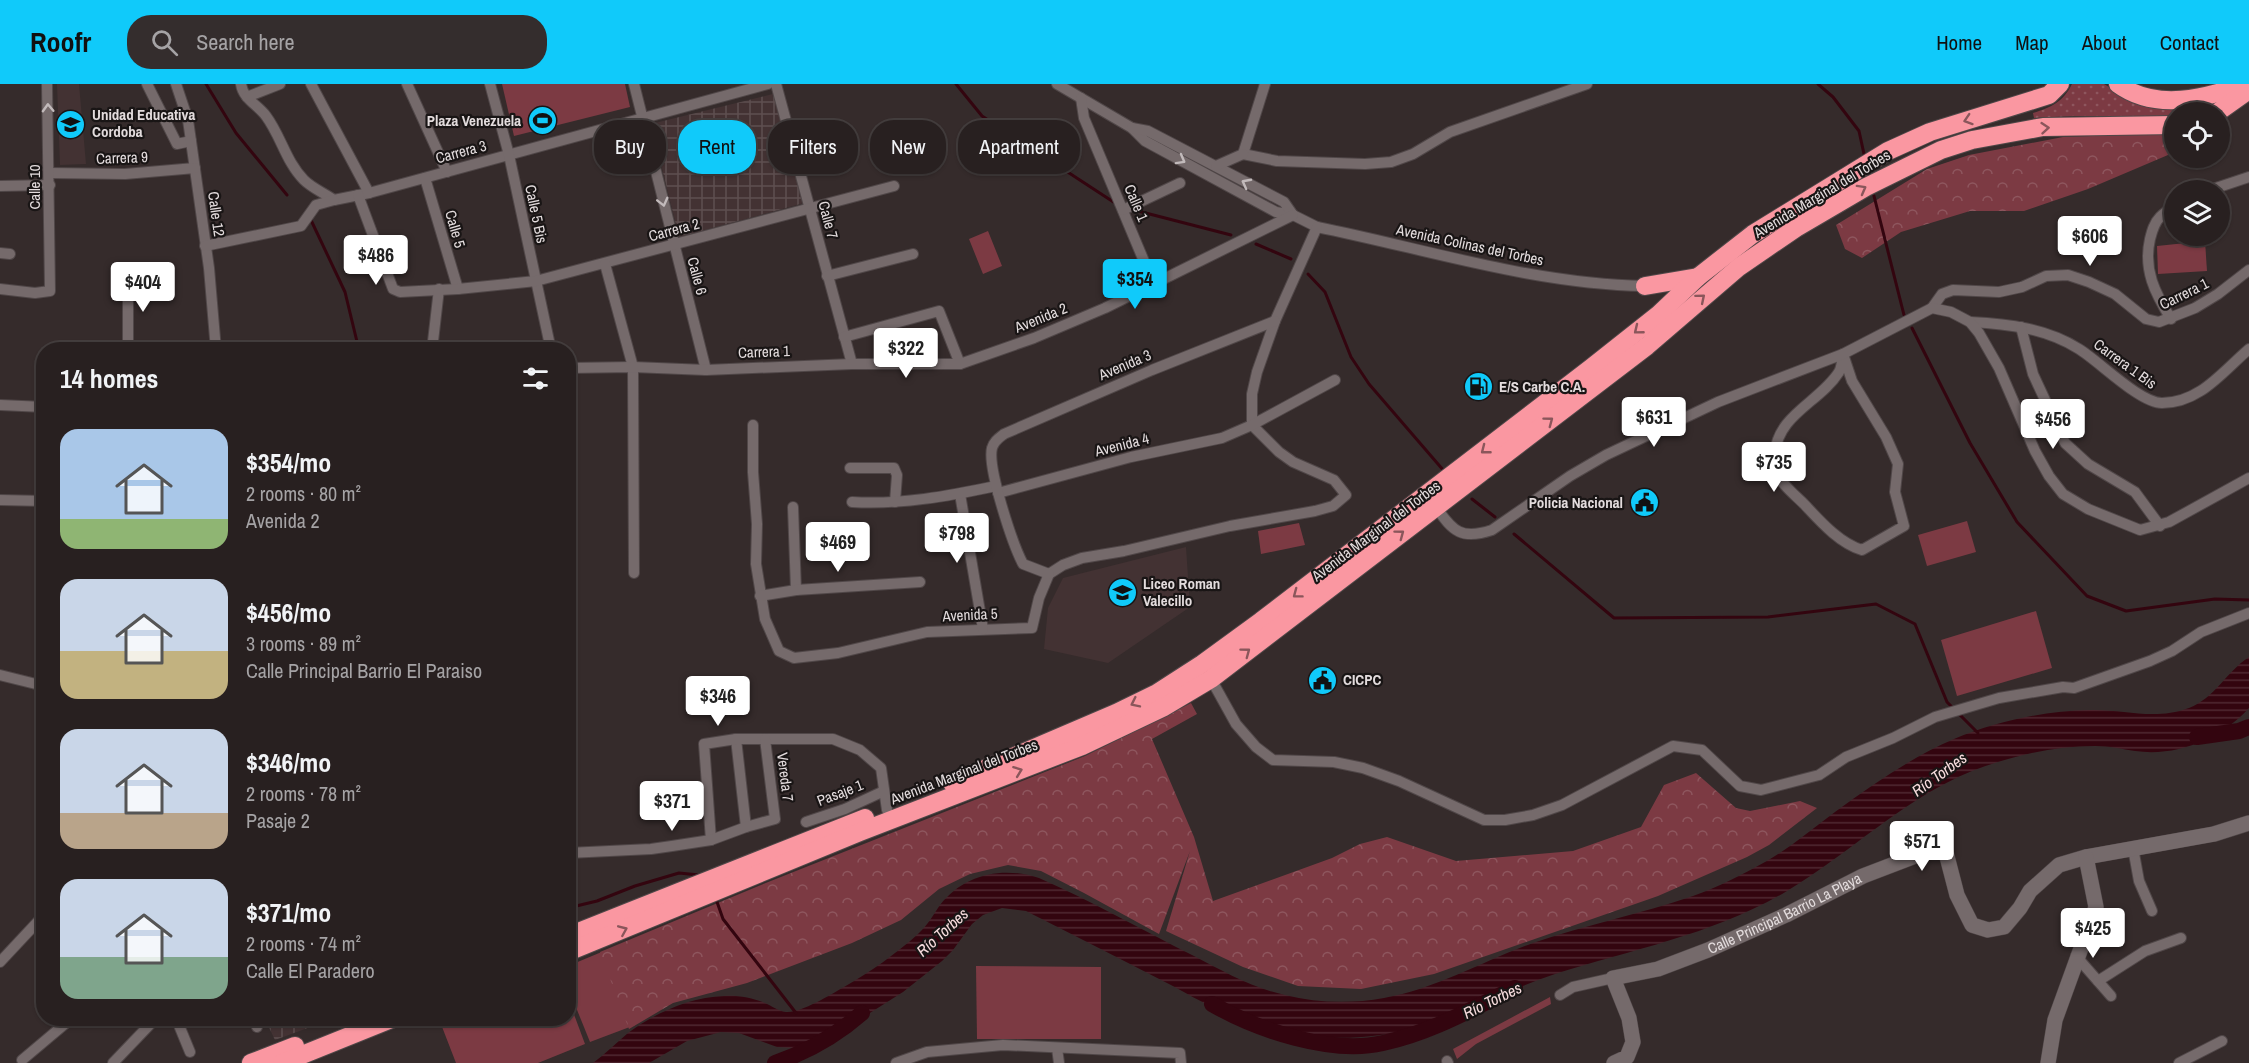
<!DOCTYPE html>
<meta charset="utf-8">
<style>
:root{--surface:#282020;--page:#342d2d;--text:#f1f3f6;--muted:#a5a3a5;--line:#443e3e;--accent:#10cafa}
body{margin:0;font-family:"Archivo Narrow",sans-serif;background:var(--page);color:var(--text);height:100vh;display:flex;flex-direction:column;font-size:22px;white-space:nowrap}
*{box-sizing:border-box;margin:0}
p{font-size:20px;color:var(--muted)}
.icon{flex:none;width:33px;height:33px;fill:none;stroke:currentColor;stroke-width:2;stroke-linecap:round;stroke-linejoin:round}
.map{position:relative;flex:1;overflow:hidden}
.panel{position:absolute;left:36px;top:258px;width:540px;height:684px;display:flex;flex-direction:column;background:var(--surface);border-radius:24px;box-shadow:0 2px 4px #0004,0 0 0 2px var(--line)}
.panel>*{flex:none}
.banner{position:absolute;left:594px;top:36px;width:570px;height:54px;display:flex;gap:12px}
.fabs{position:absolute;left:2164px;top:18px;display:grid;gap:12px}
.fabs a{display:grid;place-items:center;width:66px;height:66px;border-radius:50%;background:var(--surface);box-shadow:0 2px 4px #0004,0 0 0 2px var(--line);font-size:30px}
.price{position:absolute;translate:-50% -51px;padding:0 14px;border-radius:6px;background:#fff;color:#222;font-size:20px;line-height:39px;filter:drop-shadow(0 2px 3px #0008)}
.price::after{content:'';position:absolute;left:50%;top:36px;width:18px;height:14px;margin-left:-9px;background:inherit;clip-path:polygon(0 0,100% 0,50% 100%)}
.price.active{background:var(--accent);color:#111}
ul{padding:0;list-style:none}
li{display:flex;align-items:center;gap:18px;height:150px;padding:0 24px}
li span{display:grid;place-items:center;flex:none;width:168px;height:120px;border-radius:18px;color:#555}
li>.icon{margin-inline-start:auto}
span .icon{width:72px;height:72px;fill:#fffc;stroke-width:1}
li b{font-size:26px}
h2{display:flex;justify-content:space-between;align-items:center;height:72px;padding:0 24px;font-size:26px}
.tag{padding:0 21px;border-radius:24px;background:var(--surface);box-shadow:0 2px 4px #0004,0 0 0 2px var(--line);font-size:21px;line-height:54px}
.tag.active{background:var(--accent);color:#111}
header{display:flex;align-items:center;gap:36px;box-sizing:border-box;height:84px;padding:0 30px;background:var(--accent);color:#111}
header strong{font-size:28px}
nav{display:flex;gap:33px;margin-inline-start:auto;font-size:21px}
.search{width:420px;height:54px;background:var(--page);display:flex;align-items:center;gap:15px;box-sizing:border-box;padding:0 21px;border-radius:24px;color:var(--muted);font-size:22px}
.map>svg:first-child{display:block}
</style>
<header>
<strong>Roofr</strong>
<div class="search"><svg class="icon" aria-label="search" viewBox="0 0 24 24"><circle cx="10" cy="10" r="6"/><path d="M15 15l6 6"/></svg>Search here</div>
<nav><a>Home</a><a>Map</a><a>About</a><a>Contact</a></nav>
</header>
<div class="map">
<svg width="2249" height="979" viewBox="0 0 2249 979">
<defs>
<pattern id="industrial-grid" width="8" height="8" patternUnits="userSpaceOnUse" patternTransform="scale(1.5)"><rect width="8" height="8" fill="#433233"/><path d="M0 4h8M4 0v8" fill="none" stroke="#5e4f50"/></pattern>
<pattern id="forest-crowns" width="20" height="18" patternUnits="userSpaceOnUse" patternTransform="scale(1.5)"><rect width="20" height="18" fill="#7c3a43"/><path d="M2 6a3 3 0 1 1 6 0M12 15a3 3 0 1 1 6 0" fill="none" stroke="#8e565e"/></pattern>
<pattern id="park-dots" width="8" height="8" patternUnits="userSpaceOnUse" patternTransform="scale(1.5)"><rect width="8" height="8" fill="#7c3a43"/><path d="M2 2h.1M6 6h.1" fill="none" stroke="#8e565e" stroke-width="1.8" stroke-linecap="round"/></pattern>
<pattern id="water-rules" width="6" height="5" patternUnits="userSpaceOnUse" patternTransform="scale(1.5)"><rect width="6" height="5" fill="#33050f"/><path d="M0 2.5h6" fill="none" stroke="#502932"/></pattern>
</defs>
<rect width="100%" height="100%" fill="#352b2b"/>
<!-- built -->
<g fill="#433233">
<path d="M57 0H79L86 80 60 81Z"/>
<path d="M1186 463 1190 523 1108 579 1044 565 1048 524 1063 494Z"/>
</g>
<!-- industrial -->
<g fill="url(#industrial-grid)">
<path d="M773 10 804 119 679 153 651 40Z"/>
<path d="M265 935H332L275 956Z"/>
</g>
<!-- green -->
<g fill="#7c3a43">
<path d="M502 0H625L630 23 514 52Z"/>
<path d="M988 147 1002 182 983 190 969 155Z"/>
<path d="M2205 157 2207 187 2158 190 2157 162Z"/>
<path d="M1967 437 1976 468 1927 482 1918 451Z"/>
<path d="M1299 439 1305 461 1261 470 1258 447Z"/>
<path d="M2036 527 2052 584 1957 612 1941 556Z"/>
<path d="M604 867 635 941 590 958 569 906 568 882Z"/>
<path d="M976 882 1101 883V955H977Z"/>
<path d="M1550 913 1551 920 1476 960 1457 975 1453 965Z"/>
<path d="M569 917 585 960 538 979H456L439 935 568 934Z"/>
</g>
<!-- forest -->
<g fill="url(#forest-crowns)">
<path d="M2175 49V68L2088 105 2024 127H1970L1901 148 1862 174 1845 165 1836 141 1927 85 1969 71 2063 53Z"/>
<path d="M1191 619 1197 630 1152 655 1194 753 1213 817 1332 774 1360 760 1387 753 1456 777 1573 767 1641 743 1664 701 1696 689 1736 724 1750 727 1800 717 1817 724 1769 761 1747 773 1658 812 1434 890 1361 905 1298 902 1243 883 1166 847 1190 767 1159 850 1084 809 1041 787 1008 781 970 790 939 805 901 836 852 859 747 899 673 919 629 945 600 868 761 801 1085 672Z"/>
</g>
<!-- park -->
<path fill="url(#park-dots)" d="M2072 0H2104L2139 21 2156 25 2182 26 2224 19 2198 28H2175V33L2074 32 2034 34 2033 29C2052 23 2063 18 2072 0Z"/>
<!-- water -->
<path fill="url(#water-rules)" d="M2249 573V624C2221 655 2177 673 2135 667 2122 665 2109 662 2095 662 2053 662 2011 672 1972 687 1903 715 1849 770 1787 807 1715 850 1634 865 1555 890 1506 906 1461 933 1412 945 1348 961 1282 955 1223 928 1202 919 1183 907 1163 897 1118 874 1072 850 1026 827L1002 824 983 831 972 840 953 866 942 877 903 908 862 934 808 961 796 964 777 963 739 949 721 948 687 957 649 979H593C605 970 616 959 628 949 655 929 690 913 724 912 738 911 752 914 765 919 772 922 778 927 786 928 801 929 830 911 844 903 870 888 896 870 918 850 928 841 933 831 940 821 964 790 1003 782 1039 794 1092 817 1142 846 1194 872 1223 887 1252 904 1285 911 1317 919 1351 920 1384 914 1436 905 1483 877 1533 859 1586 841 1640 830 1693 812 1718 803 1742 791 1765 778 1790 764 1812 745 1835 728 1872 701 1912 673 1954 655 1997 637 2044 627 2090 626 2125 625 2153 637 2189 624 2215 614 2226 588 2249 573Z"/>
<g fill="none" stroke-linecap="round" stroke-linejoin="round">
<!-- stream -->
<g stroke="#33050f" stroke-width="3">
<path d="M206 0 236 49 287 111"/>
<path d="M956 0 982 32 1115 119"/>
<path d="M1818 0 1833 13 1859 47 1864 70"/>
<path d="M1874 112 1904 231"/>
<path d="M1134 126 1231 151"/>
<path d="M310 134 345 208 359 266"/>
<path d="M1256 160 1291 175"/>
<path d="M1308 190 1325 208 1351 273 1369 300 1444 387"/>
<path d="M1912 244 1970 359 2017 438 2087 512 2126 527 2215 515 2249 516"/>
<path d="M1472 415 1495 433"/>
<path d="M1514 450 1614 534 1768 533 1876 520 1915 540 1947 618 1953 624"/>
<path d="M1957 628 1978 649"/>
<path d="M716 815 723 835 796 929"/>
<path d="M568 824 597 817 635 802 679 789 699 791"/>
</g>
<!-- river -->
<g stroke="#33050f" stroke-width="16">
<path d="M2197 653 2239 647 2249 643"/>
<path d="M1212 920C1257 946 1331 971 1383 959 1430 949 1472 925 1515 904"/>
<path d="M775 979C807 968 837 951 862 929"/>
</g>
<defs>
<g id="street">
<path d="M147 0 177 60 191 57"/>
<path d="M176 0 188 36 209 184 216 266"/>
<path d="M241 0C243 15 258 21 266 32 281 52 286 78 304 96 312 104 324 109 334 116L369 109 768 0"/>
<path d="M311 0 369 109"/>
<path d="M407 0 447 88"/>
<path d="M490 0 509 71 551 266"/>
<path d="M634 0 706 286"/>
<path d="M776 0 852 280"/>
<path d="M1057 0 1132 44 1145 57 1276 128 1293 131 1317 143C1426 165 1533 200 1645 202"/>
<path d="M247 13 280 0"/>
<path d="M1081 14 1084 34 1154 201"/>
<path d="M1132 44 1148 47 1284 118 1293 131"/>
<path d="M1243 70 1277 77 1365 80 1391 78 1413 70 1450 48 1587 0"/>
<path d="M1243 70 1265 0"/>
<path d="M1216 82 1243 70"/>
<path d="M50 89 125 90 195 84"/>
<path d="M425 94 458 205"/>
<path d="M0 102 50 101"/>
<path d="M2210 106 2249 93"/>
<path d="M358 111 393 205 400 208 458 205 536 197 894 102"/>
<path d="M1123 126 1180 99"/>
<path d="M205 162 301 142 316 121 334 116"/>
<path d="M0 169 10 170"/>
<path d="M605 180 633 283 634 489"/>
<path d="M827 192 913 170"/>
<path d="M0 205 35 209 50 207 47 0"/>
<path d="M1932 224 1942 210 1953 206 1999 208 2022 203 2046 192 2068 191 2089 198 2115 210 2146 235 2159 238 2195 224 2218 210 2249 186"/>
<path d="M2171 235C2155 209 2143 186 2150 155 2152 147 2154 139 2160 133 2164 129 2170 125 2175 122"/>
<path d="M1970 238C2008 240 2046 244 2079 265 2100 278 2140 319 2162 319 2200 319 2223 287 2249 265"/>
<path d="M2021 243 2033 290 2065 359 2088 380 2135 408 2160 442"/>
<path d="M844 253 939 227 960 280"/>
<path d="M128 266V192"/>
<path d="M432 266 439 205"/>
<path d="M1843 270 1852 297 1886 353 1898 380 1895 408 1904 442 1862 466C1839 459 1820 437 1804 420 1795 411 1781 400 1777 389 1775 383 1775 376 1775 370 1777 331 1820 318 1839 288 1842 283 1842 276 1843 270Z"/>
<path d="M568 284 633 283 706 286 852 280H960L1034 254 1105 224 1293 131"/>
<path d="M0 321 44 323"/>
<path d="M753 341V388L757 440 756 480 765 535 779 567 794 574 838 569 927 548 1032 544 1039 514 1049 490 1063 481 1082 474 1124 467 1230 442 1315 427 1333 422 1346 411 1334 396 1293 378 1279 368 1252 341V310L1257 288 1275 237 1317 143"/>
<path d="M850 384H894L897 391 895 418"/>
<path d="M998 409 1131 373 1222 354 1252 341 1335 296"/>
<path d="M960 410 983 545"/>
<path d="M0 416 44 417"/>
<path d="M852 418C900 421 949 412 996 402"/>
<path d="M793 423 796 506"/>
<path d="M1436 423C1453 448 1462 456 1492 446L1570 392 1606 371 1718 318 1843 270 1932 224 1951 228 1970 238 1979 249 1999 284 2035 367 2049 392 2063 410 2088 425 2140 446 2169 438 2249 394"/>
<path d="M1049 490 1023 480C1013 461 987 384 992 364 994 357 999 354 1004 350L1152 286 1275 237"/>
<path d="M760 512 796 506 920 498"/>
<path d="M0 591 44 602"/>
<path d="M1211 595 1236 640 1256 663 1273 676 1334 678 1363 684 1399 697 1484 736H1505L1533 731 1562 721 1673 662 1702 666 1740 702 1761 706 1819 691 1846 673 1893 654 1935 633 1999 614 2063 603 2074 604 2150 577 2172 567 2201 548 2249 529"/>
<path d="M736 655 746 743"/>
<path d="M806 738 845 725 884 707"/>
<path d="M711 756 704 660 736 655H833L860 666 881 684 887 726"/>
<path d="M2133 764 2139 797 2152 827"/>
<path d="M568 769 651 765 672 762 711 756 746 743 775 735 765 655"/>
<path d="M2076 872 2111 912"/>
<path d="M0 878 44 831"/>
<path d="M2098 897 2145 867 2181 854"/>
<path d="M1560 911 1573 903 1613 894"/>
<path d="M176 934 190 968"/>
<path d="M253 934 257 943"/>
<path d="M1057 964 1059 979"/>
<path d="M22 976 72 934"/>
<path d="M1447 977 1448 979"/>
<path d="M113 979 156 934"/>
<path d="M896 979 927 968 1003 961 1180 969 1181 979"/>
<path d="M2179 979 2222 957"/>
</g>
<g id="secondary">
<path id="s1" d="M1614 979 1627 973 1633 958 1629 934 1613 894 1658 885 1708 866 1786 831 1863 792 1944 761 1957 811 1972 841 1988 846 2004 843 2020 824 2030 807 2059 781 2086 773 2214 750 2249 739"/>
<path d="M2048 979 2055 936 2096 823 2086 773"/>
</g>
<g id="highway">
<path d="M2118 0C2156 28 2206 14 2247 0"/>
<path d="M2218 28 2249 6"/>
<path d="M1645 202 1698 193"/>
<path d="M952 699 1116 629 1157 609 1202 580 1261 537 1591 284 1659 230 1698 193 1753 150 1888 67 1930 48 2049 11 2060 0"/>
<path d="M568 852 865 734"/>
<path d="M568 868 860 748 1082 662 1164 623 1211 595 1647 262 1739 183 1796 144 1866 103 1941 66 1972 56 2043 43 2175 41"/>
<path d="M251 979 295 962"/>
<path d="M282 979 394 934"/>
</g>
</defs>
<!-- street casing -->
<use href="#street" stroke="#504748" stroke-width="12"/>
<!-- secondary casing -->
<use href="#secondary" stroke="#504748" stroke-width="16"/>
<!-- highway casing -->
<use href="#highway" stroke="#504748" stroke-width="20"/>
<!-- street -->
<use href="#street" stroke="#756a6b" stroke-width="10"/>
<!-- secondary -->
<use href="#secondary" stroke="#756a6b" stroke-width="15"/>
<!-- highway -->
<use href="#highway" stroke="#fa97a1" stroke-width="18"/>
</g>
<!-- one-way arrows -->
<defs><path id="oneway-chevron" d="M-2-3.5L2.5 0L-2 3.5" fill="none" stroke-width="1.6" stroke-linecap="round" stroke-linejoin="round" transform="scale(1.5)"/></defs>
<g stroke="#c2babb">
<use href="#oneway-chevron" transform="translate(48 24) rotate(-92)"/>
<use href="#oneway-chevron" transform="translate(1181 76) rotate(29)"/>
<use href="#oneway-chevron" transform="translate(1246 99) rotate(-152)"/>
<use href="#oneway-chevron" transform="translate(663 118) rotate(76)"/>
</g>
<g stroke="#8a565b">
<use href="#oneway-chevron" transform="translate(1968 36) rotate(162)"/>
<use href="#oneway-chevron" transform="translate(2045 44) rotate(-5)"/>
<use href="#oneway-chevron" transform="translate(1862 105) rotate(-29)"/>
<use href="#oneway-chevron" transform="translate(1701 214) rotate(-40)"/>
<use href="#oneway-chevron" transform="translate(1638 246) rotate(141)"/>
<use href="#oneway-chevron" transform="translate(1549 337) rotate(-37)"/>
<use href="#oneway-chevron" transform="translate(1485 366) rotate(142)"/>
<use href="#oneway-chevron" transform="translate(1400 450) rotate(-37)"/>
<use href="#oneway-chevron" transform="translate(1297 510) rotate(143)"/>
<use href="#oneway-chevron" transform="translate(1246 568) rotate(-37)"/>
<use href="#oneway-chevron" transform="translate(1135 619) rotate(154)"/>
<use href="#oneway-chevron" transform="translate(1018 687) rotate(-21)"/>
<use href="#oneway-chevron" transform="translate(623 846) rotate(-23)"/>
</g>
<!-- icons -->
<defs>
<symbol id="stadium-disc" viewBox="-11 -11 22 22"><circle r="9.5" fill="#10cafa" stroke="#191515"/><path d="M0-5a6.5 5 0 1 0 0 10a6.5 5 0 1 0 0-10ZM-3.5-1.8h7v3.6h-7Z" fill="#111"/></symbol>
<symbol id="school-disc" viewBox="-11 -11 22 22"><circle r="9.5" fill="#10cafa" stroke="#191515"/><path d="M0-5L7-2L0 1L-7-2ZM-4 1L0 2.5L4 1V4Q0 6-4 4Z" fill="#111"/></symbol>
<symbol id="fuel-disc" viewBox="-11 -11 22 22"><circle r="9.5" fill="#10cafa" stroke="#191515"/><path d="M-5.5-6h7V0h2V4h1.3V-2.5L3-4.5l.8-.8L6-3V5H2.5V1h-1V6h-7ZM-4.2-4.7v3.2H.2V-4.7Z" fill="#111"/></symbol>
<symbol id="civic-disc" viewBox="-11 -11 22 22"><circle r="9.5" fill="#10cafa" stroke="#191515"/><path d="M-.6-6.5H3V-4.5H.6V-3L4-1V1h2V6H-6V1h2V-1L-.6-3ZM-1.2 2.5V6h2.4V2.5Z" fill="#111"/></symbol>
</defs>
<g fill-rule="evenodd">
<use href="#stadium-disc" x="526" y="20" width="33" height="33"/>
<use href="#school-disc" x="54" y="24" width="33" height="33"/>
<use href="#fuel-disc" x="1462" y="286" width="33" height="33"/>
<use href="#civic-disc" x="1628" y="402" width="33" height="33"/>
<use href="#school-disc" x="1106" y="492" width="33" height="33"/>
<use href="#civic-disc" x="1306" y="580" width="33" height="33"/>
</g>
<g text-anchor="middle" stroke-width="4.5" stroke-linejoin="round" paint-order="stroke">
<!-- poi labels -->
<g font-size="15" font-weight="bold" fill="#e3dcdd" stroke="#191515" text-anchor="start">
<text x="92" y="36">Unidad Educativa<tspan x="92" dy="17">Cordoba</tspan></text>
<text x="521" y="42" text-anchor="end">Plaza Venezuela</text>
<text x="1499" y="308">E/S Carbe C.A.</text>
<text x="1623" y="424" text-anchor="end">Policia Nacional</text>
<text x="1143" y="505">Liceo Roman<tspan x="1143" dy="17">Valecillo</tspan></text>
<text x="1343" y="601">CICPC</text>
</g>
<!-- street labels -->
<g font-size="15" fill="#e3dcdd" stroke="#191515">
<text transform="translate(461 68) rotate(-15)" y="5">Carrera 3</text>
<text transform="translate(122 74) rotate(-2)" y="5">Carrera 9</text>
<text transform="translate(35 103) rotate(-90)" y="5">Calle 10</text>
<text transform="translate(1822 110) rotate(-31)" y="5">Avenida Marginal del Torbes</text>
<text transform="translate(1136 119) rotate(67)" y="5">Calle 1</text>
<text transform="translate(216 130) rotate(82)" y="5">Calle 12</text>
<text transform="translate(536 130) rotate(78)" y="5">Calle 5 Bis</text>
<text transform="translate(828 136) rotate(75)" y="5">Calle 7</text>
<text transform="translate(455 145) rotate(74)" y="5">Calle 5</text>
<text transform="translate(674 146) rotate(-15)" y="5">Carrera 2</text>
<text transform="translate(1470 161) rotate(12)" y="5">Avenida Colinas del Torbes</text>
<text transform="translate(697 192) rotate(75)" y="5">Calle 6</text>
<text transform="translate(2184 210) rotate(-26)" y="5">Carrera 1</text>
<text transform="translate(1041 234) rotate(-22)" y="5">Avenida 2</text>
<text transform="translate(764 268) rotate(-2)" y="5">Carrera 1</text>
<text transform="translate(2125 280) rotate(36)" y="5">Carrera 1 Bis</text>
<text transform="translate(1125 281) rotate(-23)" y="5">Avenida 3</text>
<text transform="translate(1122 361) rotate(-14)" y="5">Avenida 4</text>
<text transform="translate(1376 447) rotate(-37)" y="5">Avenida Marginal del Torbes</text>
<text transform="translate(970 531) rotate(-3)" y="5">Avenida 5</text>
<text transform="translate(964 688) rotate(-21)" y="5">Avenida Marginal del Torbes</text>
<text transform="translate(785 693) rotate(83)" y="5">Vereda 7</text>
<text transform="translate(840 709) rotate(-21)" y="5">Pasaje 1</text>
<text dy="5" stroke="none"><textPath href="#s1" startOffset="282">Calle Principal Barrio La Playa</textPath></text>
</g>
<!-- water labels -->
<g font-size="16" font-style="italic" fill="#f7dcdd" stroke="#191515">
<text transform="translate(1939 690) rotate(-36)" y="6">Río Torbes</text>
<text transform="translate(942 848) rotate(-42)" y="6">Río Torbes</text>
<text transform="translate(1492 916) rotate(-26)" y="6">Río Torbes</text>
</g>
</g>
</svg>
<div class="fabs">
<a><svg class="icon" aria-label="locate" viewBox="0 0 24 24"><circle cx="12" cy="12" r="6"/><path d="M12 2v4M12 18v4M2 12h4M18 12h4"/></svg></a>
<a><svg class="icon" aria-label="layers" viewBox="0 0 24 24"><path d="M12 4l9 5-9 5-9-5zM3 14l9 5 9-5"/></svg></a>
</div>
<b class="price" style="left:2090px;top:183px">$606</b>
<b class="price" style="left:376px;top:202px">$486</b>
<b class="price active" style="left:1135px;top:226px">$354</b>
<b class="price" style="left:143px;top:229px">$404</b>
<b class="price" style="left:906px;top:295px">$322</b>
<b class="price" style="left:1654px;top:364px">$631</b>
<b class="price" style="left:2053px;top:366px">$456</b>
<b class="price" style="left:1774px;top:409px">$735</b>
<b class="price" style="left:957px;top:480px">$798</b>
<b class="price" style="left:838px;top:489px">$469</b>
<b class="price" style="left:718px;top:643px">$346</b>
<b class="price" style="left:672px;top:748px">$371</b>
<b class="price" style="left:1922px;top:788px">$571</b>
<b class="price" style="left:2093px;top:875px">$425</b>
<div class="banner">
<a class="tag">Buy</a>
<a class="tag active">Rent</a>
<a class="tag">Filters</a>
<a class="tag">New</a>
<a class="tag">Apartment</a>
</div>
<section class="panel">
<h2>14 homes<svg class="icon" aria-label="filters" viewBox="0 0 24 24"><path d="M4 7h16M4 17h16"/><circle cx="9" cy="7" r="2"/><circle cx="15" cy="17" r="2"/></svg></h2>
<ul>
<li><span style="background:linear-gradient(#a9c7e8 75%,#8fb573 0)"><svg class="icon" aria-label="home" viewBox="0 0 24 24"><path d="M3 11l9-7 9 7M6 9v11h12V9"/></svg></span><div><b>$354/mo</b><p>2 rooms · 80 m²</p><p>Avenida 2</p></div></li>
<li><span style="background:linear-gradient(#c9d6e8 60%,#c2b280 0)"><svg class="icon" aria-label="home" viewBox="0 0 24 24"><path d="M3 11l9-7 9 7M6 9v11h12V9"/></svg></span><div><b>$456/mo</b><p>3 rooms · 89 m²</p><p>Calle Principal Barrio El Paraiso</p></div></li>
<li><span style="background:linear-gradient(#c9d6e8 70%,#b9a48a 0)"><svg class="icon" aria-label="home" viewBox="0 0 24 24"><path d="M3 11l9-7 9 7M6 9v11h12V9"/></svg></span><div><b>$346/mo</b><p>2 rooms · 78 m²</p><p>Pasaje 2</p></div></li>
<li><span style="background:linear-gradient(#c9d6e8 65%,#7fa58c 0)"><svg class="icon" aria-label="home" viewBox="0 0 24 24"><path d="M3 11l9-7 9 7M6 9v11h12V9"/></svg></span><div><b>$371/mo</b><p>2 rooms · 74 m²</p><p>Calle El Paradero</p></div></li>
</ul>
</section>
</div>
